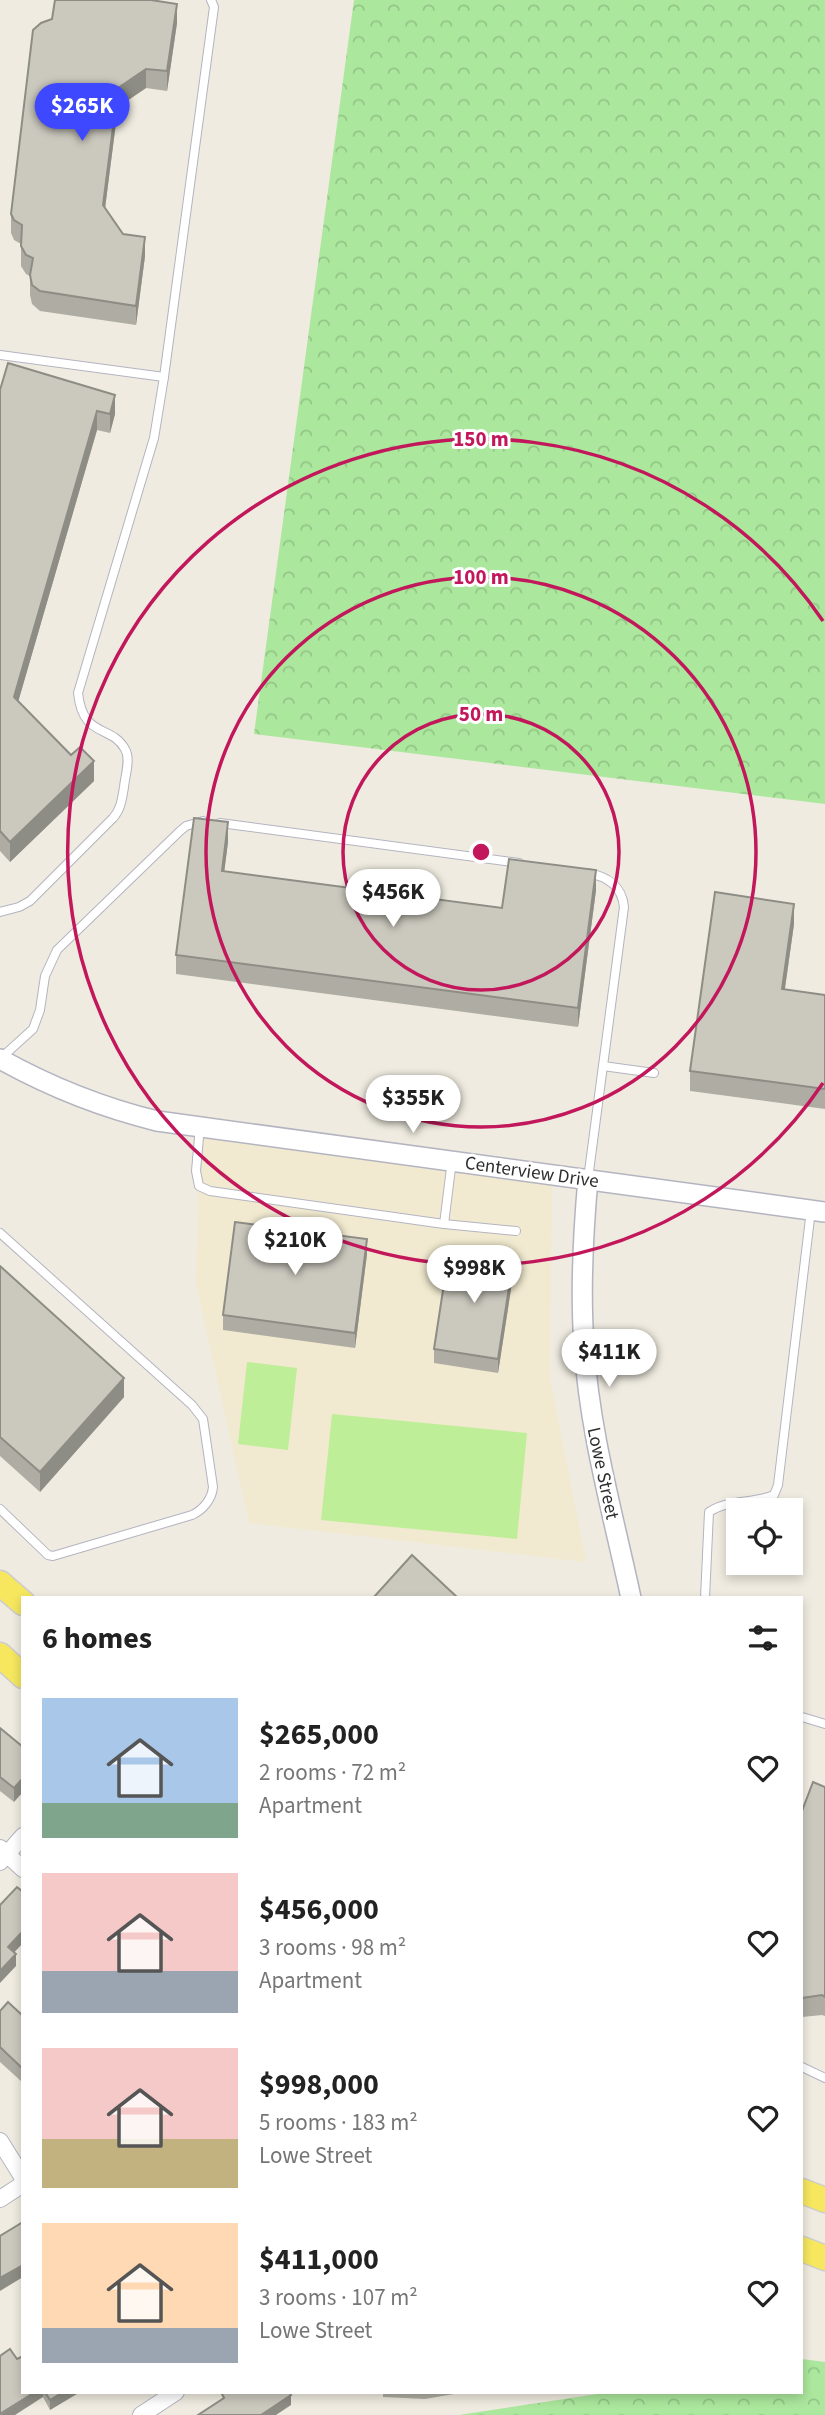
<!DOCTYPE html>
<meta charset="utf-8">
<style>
:root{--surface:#fff;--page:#f2f2f2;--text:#222;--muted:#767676;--accent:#3e48ff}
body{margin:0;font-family:"Source Sans 3",sans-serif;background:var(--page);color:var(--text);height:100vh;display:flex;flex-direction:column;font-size:26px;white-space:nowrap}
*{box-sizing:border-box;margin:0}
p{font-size:23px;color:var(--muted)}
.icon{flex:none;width:38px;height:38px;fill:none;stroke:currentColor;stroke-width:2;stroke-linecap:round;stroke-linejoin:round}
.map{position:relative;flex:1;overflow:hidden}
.panel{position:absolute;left:21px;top:1596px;width:782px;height:798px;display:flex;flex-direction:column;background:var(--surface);border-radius:0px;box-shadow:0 4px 10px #0003}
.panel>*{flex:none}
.buttons{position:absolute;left:726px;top:1498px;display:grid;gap:14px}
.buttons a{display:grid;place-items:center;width:77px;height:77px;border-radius:0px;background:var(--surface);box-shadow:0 4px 10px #0003;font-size:35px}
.price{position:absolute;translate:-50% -60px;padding:0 16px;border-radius:24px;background:#fff;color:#222;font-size:23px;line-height:46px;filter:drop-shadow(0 2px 4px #0008)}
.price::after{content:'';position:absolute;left:50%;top:42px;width:21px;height:16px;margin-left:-10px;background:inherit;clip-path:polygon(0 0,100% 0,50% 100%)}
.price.on{background:var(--accent);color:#fff}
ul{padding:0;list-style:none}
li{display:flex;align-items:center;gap:21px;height:175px;padding:0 21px}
li span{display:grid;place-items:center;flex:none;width:196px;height:140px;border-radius:0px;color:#555}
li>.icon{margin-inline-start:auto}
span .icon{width:84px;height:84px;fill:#fffc;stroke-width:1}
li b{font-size:30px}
h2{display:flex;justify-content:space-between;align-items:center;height:84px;padding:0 21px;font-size:30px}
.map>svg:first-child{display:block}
</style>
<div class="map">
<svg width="825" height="2415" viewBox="0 0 825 2415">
<defs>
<pattern id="forest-crowns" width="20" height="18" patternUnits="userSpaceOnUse" patternTransform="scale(1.75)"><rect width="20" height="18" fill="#abe79c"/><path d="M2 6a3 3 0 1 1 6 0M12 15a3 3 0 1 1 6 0" fill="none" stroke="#93c687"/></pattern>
</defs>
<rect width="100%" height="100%" fill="#efebe0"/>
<!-- education -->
<path fill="#f1ead0" d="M200 1126 552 1174 550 1377 586 1562 249 1523 196 1284Z"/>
<!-- forest -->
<g fill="url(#forest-crowns)">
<path d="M354 0H825V804L254 734Z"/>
<path d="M802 2359 825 2362V2415H459L610 2392H802Z"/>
</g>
<!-- pitch -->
<g fill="#beee97">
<path d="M247 1362 297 1368 288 1450 238 1444Z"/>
<path d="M332 1414 527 1433 517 1539 321 1520Z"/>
</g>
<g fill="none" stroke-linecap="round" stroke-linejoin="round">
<defs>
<g id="service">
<path d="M0 355 164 377 214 7 211 0"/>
<path d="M220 823 519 863"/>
<path d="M587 873C607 876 622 886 624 907L588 1179"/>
<path d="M0 912 19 907 30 901 113 818C121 809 122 799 124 787 125 776 131 759 125 749 111 724 83 739 78 693L154 438 164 377"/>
<path d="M1 1058 33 1029 40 1010 45 976 57 950 180 831 186 826 203 821"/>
<path d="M603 1066 654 1073"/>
<path d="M200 1126 196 1171 199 1186 210 1191 444 1224 516 1231"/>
<path d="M444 1224 452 1160"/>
<path d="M0 1233 192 1405 203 1419 213 1487C212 1499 203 1510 192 1515L53 1556 48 1555 0 1509"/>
<path d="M705 1598 709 1512C728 1499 753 1504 774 1495L778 1485 811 1210"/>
<path d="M802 1717 825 1724"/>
<path d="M802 2067 825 2078"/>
</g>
<g id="minor">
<path d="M0 1848 23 1869"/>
<path d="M0 1862 23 1836"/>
<path d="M0 2141 23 2178"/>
<path d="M0 2199 23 2184"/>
<path d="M141 2415 176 2392"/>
</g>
<g id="tertiary">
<path d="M0 1059C52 1088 100 1107 157 1121L825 1212"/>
<path d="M588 1179C583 1234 580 1289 584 1345 589 1430 613 1514 631 1598"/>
</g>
<g id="primary">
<path d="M0 1583 23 1603"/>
<path d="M0 1655 23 1676"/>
<path d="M802 2191 825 2200"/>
<path d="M802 2249 825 2258"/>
</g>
</defs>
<!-- service casing -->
<use href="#service" stroke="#b4b4c1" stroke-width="10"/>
<!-- minor casing -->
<use href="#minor" stroke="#b4b4c1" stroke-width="18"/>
<!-- tertiary casing -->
<use href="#tertiary" stroke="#b4b4c1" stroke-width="22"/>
<!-- primary casing -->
<use href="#primary" stroke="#cdcdcd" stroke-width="27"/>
<!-- service -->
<use href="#service" stroke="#fff" stroke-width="8"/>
<!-- minor -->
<use href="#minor" stroke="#fff" stroke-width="16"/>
<!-- tertiary -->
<use href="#tertiary" stroke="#fff" stroke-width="19"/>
<!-- primary -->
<use href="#primary" stroke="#f6e75f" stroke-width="24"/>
</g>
<!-- wall -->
<g fill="#afada3">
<path d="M177 23 167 91 146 88 118 107 105 208 123 234 145 256 136 325 40 311 32 304 30 295V276L26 274 21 266V244L14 240 11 233V214Z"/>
<path d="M0 390 115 414 110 433 97 430 18 702 94 781 10 862 0 851Z"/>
<path d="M228 842 224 871 502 908 596 890 578 1027 176 974V955Z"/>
<path d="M794 924 785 989 825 995V1109L690 1091V1071Z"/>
<path d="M367 1254 355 1348 223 1330V1315Z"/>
<path d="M0 1266 124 1397 40 1492 0 1456Z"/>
<path d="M513 1276 498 1373 434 1363V1349Z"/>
<path d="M0 1728 23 1747 14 1802 0 1791Z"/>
<path d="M825 1787V2016L822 2015 802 2017V1811Z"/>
<path d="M0 2011 23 2016V2088L22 2082 0 2062Z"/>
<path d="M23 2392H80L50 2410 43 2397Z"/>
<path d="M381 2392H454V2394L425 2399 383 2397V2392Z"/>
</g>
<!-- shaded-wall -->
<g fill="#8e8d85">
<path d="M177 4V23L167 91V71Z"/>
<path d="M146 69V88L118 107 103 224V205L118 88Z"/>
<path d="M145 237V256L136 325V306Z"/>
<path d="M115 395V414L110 433V414Z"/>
<path d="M97 411V430L14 716V697Z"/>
<path d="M94 761V781L10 862V842Z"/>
<path d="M228 822V842L222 890V871Z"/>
<path d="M596 870V890L578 1027V1008Z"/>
<path d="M794 904V924L782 1008V989Z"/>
<path d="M367 1239V1254L355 1348V1333Z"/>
<path d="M513 1261V1276L498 1373V1359Z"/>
<path d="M124 1378V1397L40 1492V1472Z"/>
<path d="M23 1778V1792L14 1802V1788Z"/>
<path d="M23 1931V1943L8 1959V1947Z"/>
<path d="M16 1954V1966L0 1983V1971Z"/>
<path d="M23 2265V2277L0 2291V2278Z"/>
<path d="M35 2392H43V2397L15 2415H0Z"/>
<path d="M63 2392H80L50 2410V2400Z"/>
<path d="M291 2395V2405L276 2415H261Z"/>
</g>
<!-- building -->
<g fill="#cbc9be" stroke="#8e8d85" stroke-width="2">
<path d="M55 0H151L177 4 167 71 146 69 118 88 103 205 123 234 145 237 136 306 40 291 32 285 30 275 33 258 26 255 21 246 22 225 14 220 11 214 33 30 41 23 52 19Z"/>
<path d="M8 363 115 395 110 414 97 411 14 697 71 755 80 747 94 761 10 842 0 831V390Z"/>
<path d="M194 818 228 822 222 871 502 908 509 859 596 870 578 1008 176 955Z"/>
<path d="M715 892 794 904 782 989 825 995V1089L690 1071Z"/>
<path d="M235 1222 367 1239 355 1333 223 1315Z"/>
<path d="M449 1251 513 1261 498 1359 434 1349Z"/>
<path d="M0 1266 124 1378 40 1472 0 1437Z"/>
<path d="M412 1555 458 1598H373Z"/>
<path d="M0 1728 23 1747V1778L14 1788 0 1777Z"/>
<path d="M813 1782 825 1787V1997L822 1995 802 1998V1811Z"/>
<path d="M17 1887 23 1892V1931L8 1947 16 1954 0 1971V1905Z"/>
<path d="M8 2002 23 2016V2069L0 2047V2011Z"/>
<path d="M23 2222V2265L0 2278V2236Z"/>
<path d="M10 2349 17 2359 23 2356V2392H35L0 2414V2356Z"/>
<path d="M45 2392H63L50 2400Z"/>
<path d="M221 2392H289L291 2395 261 2415H198L224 2398Z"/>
</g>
<!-- distance rings -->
<g fill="none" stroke="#c2185b" stroke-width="3.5">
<circle cx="481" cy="852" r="138"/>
<circle cx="481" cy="852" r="275"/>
<path d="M823 1083A413 413 0 1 1 823 621"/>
</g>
<g text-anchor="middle" stroke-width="6" stroke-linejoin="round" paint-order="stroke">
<!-- street labels -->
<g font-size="19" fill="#2e2e2e" stroke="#fff">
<text transform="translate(532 1171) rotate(8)" y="7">Centerview Drive</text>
<text transform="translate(604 1473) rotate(78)" y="7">Lowe Street</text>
</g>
</g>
<circle cx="481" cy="852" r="10" fill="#c2185b" stroke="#fff" stroke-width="3.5"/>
<g font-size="21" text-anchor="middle" font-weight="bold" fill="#c2185b" stroke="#fff" stroke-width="6" stroke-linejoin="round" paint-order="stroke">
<text x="481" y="446">150 m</text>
<text x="481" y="584">100 m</text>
<text x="481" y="721">50 m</text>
</g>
</svg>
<div class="buttons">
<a><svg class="icon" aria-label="locate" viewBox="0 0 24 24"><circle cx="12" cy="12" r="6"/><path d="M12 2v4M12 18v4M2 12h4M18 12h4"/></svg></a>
</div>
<b class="price on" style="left:82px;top:143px">$265K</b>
<b class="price" style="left:393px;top:929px">$456K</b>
<b class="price" style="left:413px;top:1135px">$355K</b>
<b class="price" style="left:295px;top:1277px">$210K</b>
<b class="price" style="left:474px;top:1305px">$998K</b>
<b class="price" style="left:609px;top:1389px">$411K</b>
<section class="panel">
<h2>6 homes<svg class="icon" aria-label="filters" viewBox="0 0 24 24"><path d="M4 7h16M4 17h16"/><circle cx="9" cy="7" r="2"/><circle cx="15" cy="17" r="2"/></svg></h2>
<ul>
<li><span style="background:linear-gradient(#a9c7e8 75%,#7fa58c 0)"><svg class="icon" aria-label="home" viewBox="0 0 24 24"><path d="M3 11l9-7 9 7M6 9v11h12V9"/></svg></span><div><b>$265,000</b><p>2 rooms · 72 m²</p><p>Apartment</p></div><svg class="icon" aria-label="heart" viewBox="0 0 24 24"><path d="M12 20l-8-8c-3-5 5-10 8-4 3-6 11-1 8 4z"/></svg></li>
<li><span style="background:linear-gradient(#f6c9c9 70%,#9aa5b1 0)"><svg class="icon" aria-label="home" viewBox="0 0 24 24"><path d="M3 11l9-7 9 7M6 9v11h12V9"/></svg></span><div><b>$456,000</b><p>3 rooms · 98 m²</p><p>Apartment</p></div><svg class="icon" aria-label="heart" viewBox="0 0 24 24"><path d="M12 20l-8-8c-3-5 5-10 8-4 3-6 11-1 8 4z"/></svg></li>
<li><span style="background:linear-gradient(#f6c9c9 65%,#c2b280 0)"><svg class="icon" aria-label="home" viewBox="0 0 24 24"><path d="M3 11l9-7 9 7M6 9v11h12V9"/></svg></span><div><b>$998,000</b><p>5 rooms · 183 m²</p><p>Lowe Street</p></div><svg class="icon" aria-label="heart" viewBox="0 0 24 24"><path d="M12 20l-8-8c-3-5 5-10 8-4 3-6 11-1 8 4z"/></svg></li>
<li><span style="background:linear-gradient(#ffd9b3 75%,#9aa5b1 0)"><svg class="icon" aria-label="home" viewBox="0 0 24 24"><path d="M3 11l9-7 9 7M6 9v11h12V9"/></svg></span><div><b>$411,000</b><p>3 rooms · 107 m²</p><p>Lowe Street</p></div><svg class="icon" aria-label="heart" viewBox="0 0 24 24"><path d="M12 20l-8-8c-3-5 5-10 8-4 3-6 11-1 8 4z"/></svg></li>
</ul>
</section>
</div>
